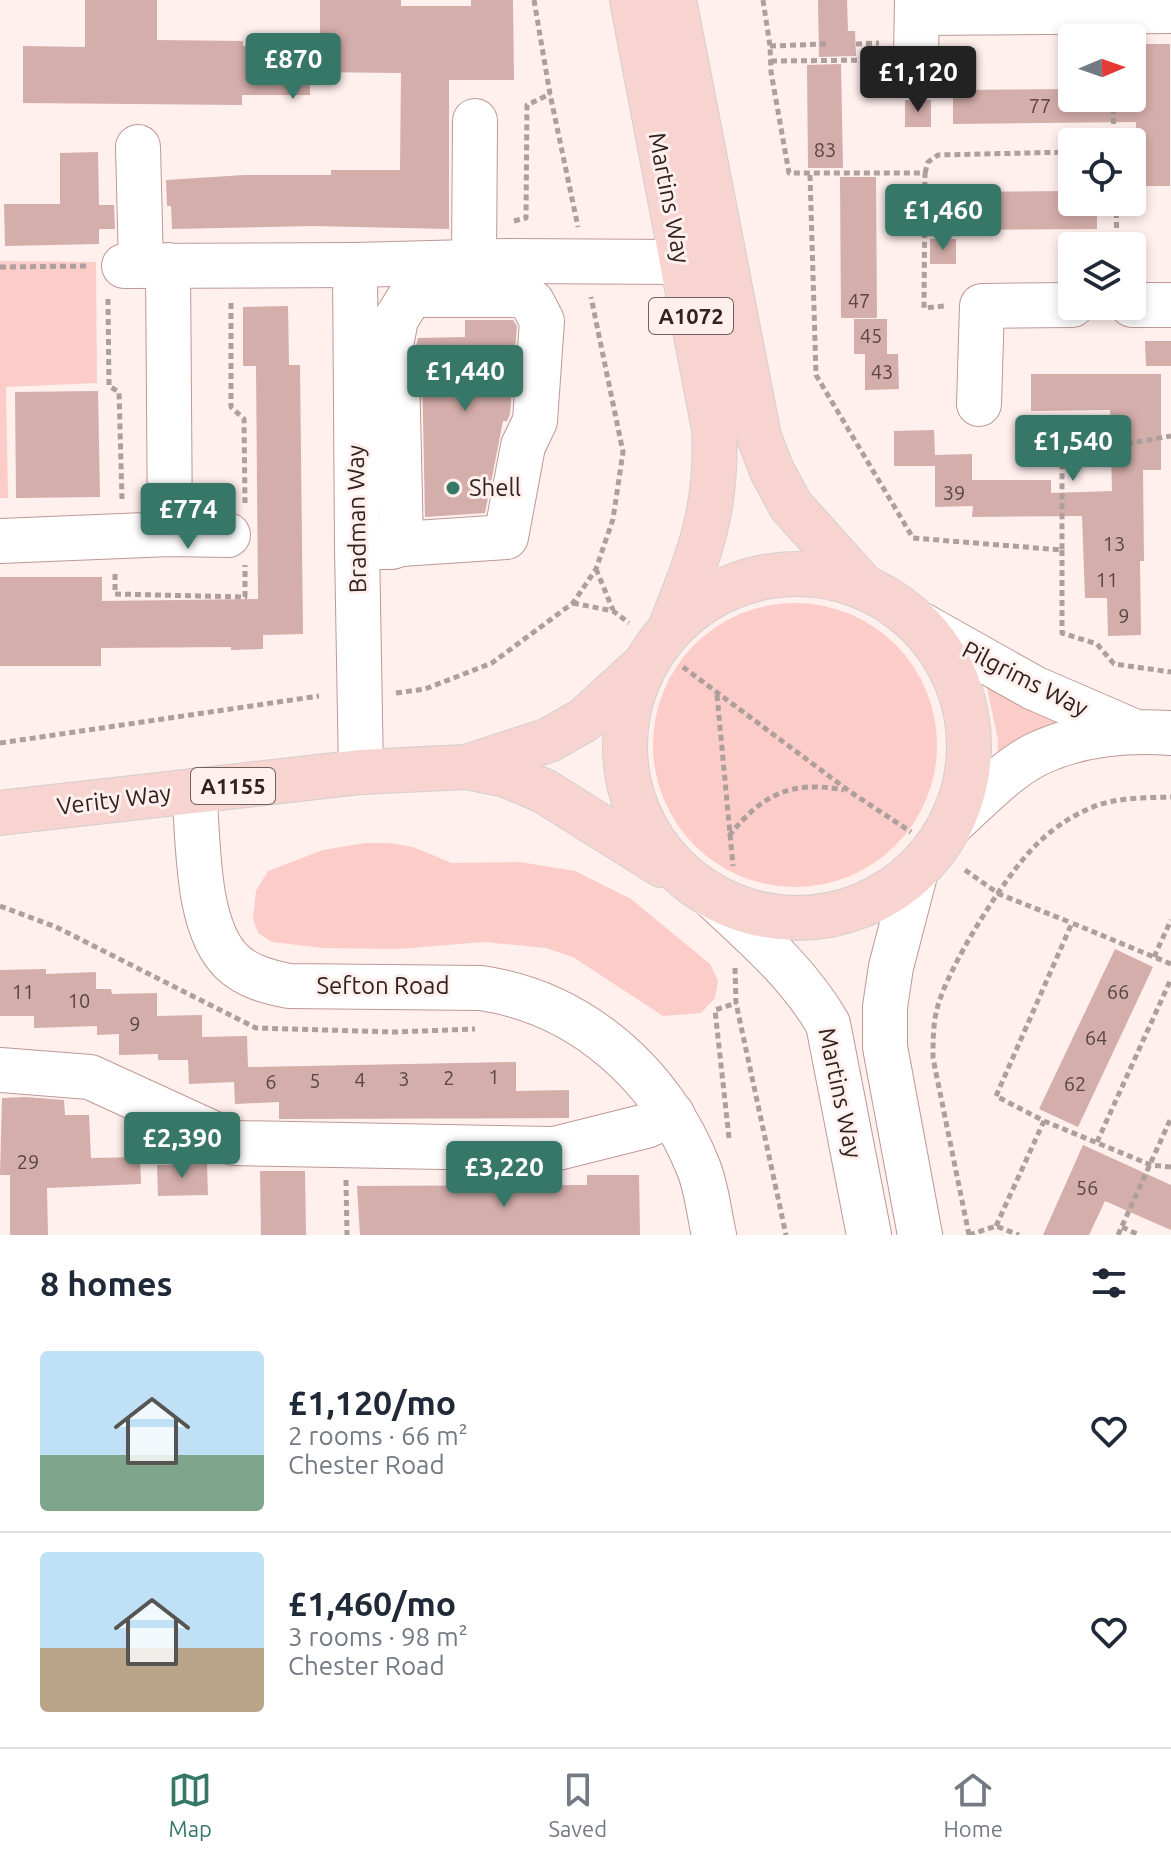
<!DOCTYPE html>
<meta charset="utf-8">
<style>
:root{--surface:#fff;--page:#f6f6f7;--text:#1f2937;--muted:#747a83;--line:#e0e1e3;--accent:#367767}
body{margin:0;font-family:Ubuntu,sans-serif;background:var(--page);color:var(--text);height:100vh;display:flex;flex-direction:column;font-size:30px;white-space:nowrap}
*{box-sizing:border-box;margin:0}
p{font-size:26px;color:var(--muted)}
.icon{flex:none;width:44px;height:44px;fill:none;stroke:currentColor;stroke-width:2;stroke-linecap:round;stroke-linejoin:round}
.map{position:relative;height:1235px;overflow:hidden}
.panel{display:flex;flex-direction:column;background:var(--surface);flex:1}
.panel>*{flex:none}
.needle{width:52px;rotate:88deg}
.controls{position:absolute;left:1058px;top:24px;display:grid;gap:16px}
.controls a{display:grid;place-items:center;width:88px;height:88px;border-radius:8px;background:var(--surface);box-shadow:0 4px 12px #0003;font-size:40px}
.price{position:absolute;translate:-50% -68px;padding:0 18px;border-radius:8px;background:var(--accent);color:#fff;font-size:26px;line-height:52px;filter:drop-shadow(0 2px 4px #0008)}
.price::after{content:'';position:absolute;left:50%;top:48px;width:24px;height:18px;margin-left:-12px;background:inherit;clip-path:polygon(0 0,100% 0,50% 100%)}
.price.selected{background:#222;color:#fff}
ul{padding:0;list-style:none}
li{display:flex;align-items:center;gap:24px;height:200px;padding:0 40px}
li+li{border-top:2px solid var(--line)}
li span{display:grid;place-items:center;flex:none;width:224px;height:160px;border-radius:8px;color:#555}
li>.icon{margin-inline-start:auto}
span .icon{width:96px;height:96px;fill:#fffc;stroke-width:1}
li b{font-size:34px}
h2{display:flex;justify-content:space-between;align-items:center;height:96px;padding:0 40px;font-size:34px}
.tab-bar{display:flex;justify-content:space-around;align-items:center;height:112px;border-top:2px solid var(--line);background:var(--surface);font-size:22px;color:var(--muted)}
.tab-bar a{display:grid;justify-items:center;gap:4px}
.tab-bar .selected{color:var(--accent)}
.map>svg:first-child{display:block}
</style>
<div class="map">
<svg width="1171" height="1235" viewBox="0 0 1171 1235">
<rect width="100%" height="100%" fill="#ffefed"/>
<!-- green -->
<g fill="#fccdc8">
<path d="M0 261 96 262 97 383 6 387 8 498H0Z"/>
<circle cx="795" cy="745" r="142"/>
<path d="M986 683 1014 703 1059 723 997 761 998 740Z"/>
<path d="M365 843H390L413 847 452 863 520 862 575 871 631 899 710 964 718 981 715 998 701 1013 663 1016 573 957 546 948 484 942 397 949 324 948 272 942 258 933 253 919 256 891 268 871 323 850Z"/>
</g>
<!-- building -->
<g fill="#d4aeab">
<path d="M85 0H157V40L243 41V46H320V0H401V6H471V0H513L514 80H449V229L313 226 172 229 171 206H167L166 180 244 175H331V170H400L401 73 310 72V95H242V105L23 103V46L85 47Z"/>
<path d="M818 0H847L848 31H855L856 56 819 57Z"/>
<path d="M1137 44H1170V186H1137L1136 122 953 124V90L1072 89V98H1136Z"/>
<path d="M841 64 843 168H808L807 65Z"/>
<rect x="905" y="100" width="26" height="27"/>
<path d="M98 152 99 205H114L115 229H99V244L5 246 4 204H60V153Z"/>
<path d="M840 177H876L877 318H841Z"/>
<path d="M1072 191V202H1097V229L955 230V192Z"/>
<rect x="930" y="239" width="26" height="25"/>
<path d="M288 306 289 365H300L303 634 263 635V649L231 650V647L101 648V666H0V577H102V601L258 599 256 366H243V307Z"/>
<rect x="854" y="319" width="33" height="35"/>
<path d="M465 320H513L517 326 510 414 507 421H503L485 513 425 517 422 368 415 351 418 338 465 337Z"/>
<path d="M1145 341H1171V366H1146Z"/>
<path d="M865 354H898L899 389 865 390Z"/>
<path d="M1031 374H1161V470H1143L1144 561H1140L1141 635 1108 636 1107 598H1085L1082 516 972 517 973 506 935 507V466H894V431L934 430 935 455 972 454V480H1051V493L1112 491 1110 410 1031 411Z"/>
<path d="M98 391 100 497 16 498 15 392Z"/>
<path d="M1115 949 1153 967 1078 1127 1039 1109Z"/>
<path d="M46 969V974L96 972V989H111L112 994 157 993V1016L202 1015V1037L247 1036 248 1067 516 1062V1091L569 1090V1118L279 1119V1102L235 1104 234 1082 189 1084 188 1060H158V1054L119 1055V1034L97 1035V1026L34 1028V1016H0V970Z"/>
<path d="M25 1097 64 1100 65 1115H89L91 1158 140 1157 141 1184 47 1188 48 1235H10V1175H0L2 1098Z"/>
<path d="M1083 1145 1171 1185V1230L1105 1201 1089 1235H1043Z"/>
<path d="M207 1164 208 1195 158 1196 157 1165Z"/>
<path d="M260 1171H305L306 1235H261Z"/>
<path d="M587 1175H639L640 1235H360L357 1186 587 1185Z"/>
</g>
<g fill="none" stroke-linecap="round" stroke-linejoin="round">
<defs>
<g id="minor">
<path d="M917 13 1171 11"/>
<path d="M916 59 917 0"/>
<path d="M138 147 141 265"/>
<path d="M474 262 475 121"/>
<path d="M168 265 170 534"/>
<path d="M355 265 357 547 361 772"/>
<path d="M124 266 355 265 507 261 680 262"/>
<path d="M1132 305H1171"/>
<path d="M389 356 396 319 411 295H520L532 302 542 321 535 421 523 446 506 537 401 544"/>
<path d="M362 358 389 356 397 369 401 544 392 547H373"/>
<path d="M979 404 982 306 1072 305"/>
<path d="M0 541 170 534 228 535"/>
<path d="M920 624 1034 688 1131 730"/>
<path d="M194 791C199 840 195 926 232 962 248 977 269 982 289 986L481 988C582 1003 662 1075 699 1169 707 1190 709 1213 714 1235"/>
<path d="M950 825C977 801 1005 770 1037 754 1079 734 1126 730 1171 733"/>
<path d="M916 871 891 967 885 1007V1047L920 1235"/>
<path d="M714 898C756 937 799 974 828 1024L869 1235"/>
<path d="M0 1070 90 1077 234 1143 554 1149 646 1126 672 1114"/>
</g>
<g id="major">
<path d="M632 0 714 429C718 509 700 553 671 626"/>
<path d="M674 0 759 437 772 471 791 506 862 585"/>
<circle cx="797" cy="746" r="172"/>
<path d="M466 767 549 740 584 720 642 667"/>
<path d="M0 813 361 772 466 767 506 775 544 791 662 865"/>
</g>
</defs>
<!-- minor casing -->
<use href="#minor" stroke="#be9995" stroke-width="46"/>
<!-- major casing -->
<use href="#major" stroke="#d2cfce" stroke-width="46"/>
<!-- path -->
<g stroke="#ae9f9d" stroke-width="5" stroke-dasharray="6 4" stroke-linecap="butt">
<path d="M534 0 550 94 578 227"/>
<path d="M763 0 770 46 771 72 789 173H925L924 308 944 306"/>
<path d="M856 44 879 43"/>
<path d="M770 46 826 44"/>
<path d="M771 61 879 60"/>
<path d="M1113 98 1114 142"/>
<path d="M925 173 928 162 938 155 1072 152"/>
<path d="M810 175 816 375 913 538 1062 550V455L1171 436"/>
<path d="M1116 202 1117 246"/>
<path d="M514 221 526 218 527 105 550 94"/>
<path d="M0 267 87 266"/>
<path d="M108 299 109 386 119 392 122 499"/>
<path d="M231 303V407L244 419 245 503"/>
<path d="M1062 550V633L1097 644 1114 664 1171 672"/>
<path d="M596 569 613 610"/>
<path d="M115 574V594L245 597V565"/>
<path d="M573 603 613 611 629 623"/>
<path d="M683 667 849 791 911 832"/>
<path d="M396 693 425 689 492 663 573 603 596 569 613 519 623 452 591 297"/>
<path d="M717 695 733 866"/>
<path d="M0 743 319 696"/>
<path d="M729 836C762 794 792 780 844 790"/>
<path d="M965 870 999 894 1072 923"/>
<path d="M0 906 56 927 256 1028 395 1032 475 1029"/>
<path d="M1154 957 1171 920"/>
<path d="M1171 964 1072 923 996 1096 1044 1121 1151 1165 1171 1167"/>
<path d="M735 968 736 1003 786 1235"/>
<path d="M729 1138 715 1010 736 1003"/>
<path d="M1097 1142 1171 979"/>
<path d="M346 1180 347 1235"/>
<path d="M996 1226 1044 1121"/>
<path d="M1122 1227 1139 1235"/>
<path d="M969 1235 933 1058C933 1041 933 1025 937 1009 947 968 1006 874 1036 845 1050 831 1068 818 1086 810 1113 797 1142 798 1171 797"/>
<path d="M969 1235 996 1226 1019 1235"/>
<path d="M1118 1235 1171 1118"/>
</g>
<!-- minor -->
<use href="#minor" stroke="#fff" stroke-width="44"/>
<!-- major -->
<use href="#major" stroke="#f8d4d1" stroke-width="44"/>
</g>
<!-- markers -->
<circle fill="#367767" stroke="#ffefed" stroke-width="3" cx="453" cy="488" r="8"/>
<g text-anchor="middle" stroke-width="6" stroke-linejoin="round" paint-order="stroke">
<!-- number labels -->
<g font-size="20" fill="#5a4644">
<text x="1040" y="113">77</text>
<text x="825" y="157">83</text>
<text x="859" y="308">47</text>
<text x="871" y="343">45</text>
<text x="882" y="379">43</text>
<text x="954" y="500">39</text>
<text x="1114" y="551">13</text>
<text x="1107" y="587">11</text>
<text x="1124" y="623">9</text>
<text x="23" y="999">11</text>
<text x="1118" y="999">66</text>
<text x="79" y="1008">10</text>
<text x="135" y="1031">9</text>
<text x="1096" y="1045">64</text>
<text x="494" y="1084">1</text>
<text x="449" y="1085">2</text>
<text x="404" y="1086">3</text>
<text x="360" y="1087">4</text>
<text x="315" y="1088">5</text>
<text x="271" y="1089">6</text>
<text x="1075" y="1091">62</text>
<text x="28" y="1169">29</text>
<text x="1087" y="1195">56</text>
</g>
<!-- shield labels -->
<g fill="#ffefed" stroke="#6f605e" stroke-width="2">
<rect x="649" y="298" width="84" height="36" rx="6"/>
<rect x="191" y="768" width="84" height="36" rx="6"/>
</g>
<g font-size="22" font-weight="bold" fill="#312321">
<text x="691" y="324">A1072</text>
<text x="233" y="794">A1155</text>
</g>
<!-- street labels -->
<g font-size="24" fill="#312321" stroke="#ffefed">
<text transform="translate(669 198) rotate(79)" y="8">Martins Way</text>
<text transform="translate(357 519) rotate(-91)" y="8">Bradman Way</text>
<text transform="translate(1025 679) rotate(27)" y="8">Pilgrims Way</text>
<text transform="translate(114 800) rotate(-7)" y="8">Verity Way</text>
<text x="383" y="994">Sefton Road</text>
<text transform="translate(840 1093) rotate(78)" y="8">Martins Way</text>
</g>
<!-- poi labels -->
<g font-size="24" fill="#312321" stroke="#ffefed" text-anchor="start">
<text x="469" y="496">Shell</text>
</g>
</g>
</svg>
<div class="controls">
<a><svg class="needle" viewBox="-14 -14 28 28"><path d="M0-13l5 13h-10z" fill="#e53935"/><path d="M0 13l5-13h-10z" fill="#747a83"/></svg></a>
<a><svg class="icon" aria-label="locate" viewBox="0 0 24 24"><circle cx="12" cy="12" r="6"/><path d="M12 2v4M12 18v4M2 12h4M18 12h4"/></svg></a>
<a><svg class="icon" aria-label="layers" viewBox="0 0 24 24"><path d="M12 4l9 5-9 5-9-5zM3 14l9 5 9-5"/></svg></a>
</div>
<b class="price" style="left:293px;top:101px">£870</b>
<b class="price selected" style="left:918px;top:114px">£1,120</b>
<b class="price" style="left:943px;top:252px">£1,460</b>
<b class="price" style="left:465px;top:413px">£1,440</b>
<b class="price" style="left:1073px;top:483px">£1,540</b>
<b class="price" style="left:188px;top:551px">£774</b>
<b class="price" style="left:182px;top:1180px">£2,390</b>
<b class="price" style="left:504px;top:1209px">£3,220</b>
</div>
<section class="panel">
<h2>8 homes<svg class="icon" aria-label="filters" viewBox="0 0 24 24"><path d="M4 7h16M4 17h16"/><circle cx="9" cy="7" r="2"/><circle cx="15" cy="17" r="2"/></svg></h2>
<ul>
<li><span style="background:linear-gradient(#bfe0f5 65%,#7fa58c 0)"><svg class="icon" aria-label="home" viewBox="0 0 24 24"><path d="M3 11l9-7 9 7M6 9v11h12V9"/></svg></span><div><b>£1,120/mo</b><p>2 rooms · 66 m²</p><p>Chester Road</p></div><svg class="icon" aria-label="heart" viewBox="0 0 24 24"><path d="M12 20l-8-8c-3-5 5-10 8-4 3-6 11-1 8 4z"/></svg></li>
<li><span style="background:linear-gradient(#bfe0f5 60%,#b9a48a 0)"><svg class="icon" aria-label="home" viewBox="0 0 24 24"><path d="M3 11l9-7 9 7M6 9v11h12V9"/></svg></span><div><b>£1,460/mo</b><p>3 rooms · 98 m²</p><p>Chester Road</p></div><svg class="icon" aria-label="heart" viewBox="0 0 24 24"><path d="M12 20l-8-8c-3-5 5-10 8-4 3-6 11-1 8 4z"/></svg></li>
</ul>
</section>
<nav class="tab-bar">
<a class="selected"><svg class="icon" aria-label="map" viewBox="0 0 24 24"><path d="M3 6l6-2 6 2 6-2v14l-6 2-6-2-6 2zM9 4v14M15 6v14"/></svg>Map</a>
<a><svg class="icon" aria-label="saved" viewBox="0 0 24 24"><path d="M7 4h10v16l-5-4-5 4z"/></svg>Saved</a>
<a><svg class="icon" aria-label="home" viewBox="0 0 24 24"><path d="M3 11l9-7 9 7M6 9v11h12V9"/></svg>Home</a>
</nav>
